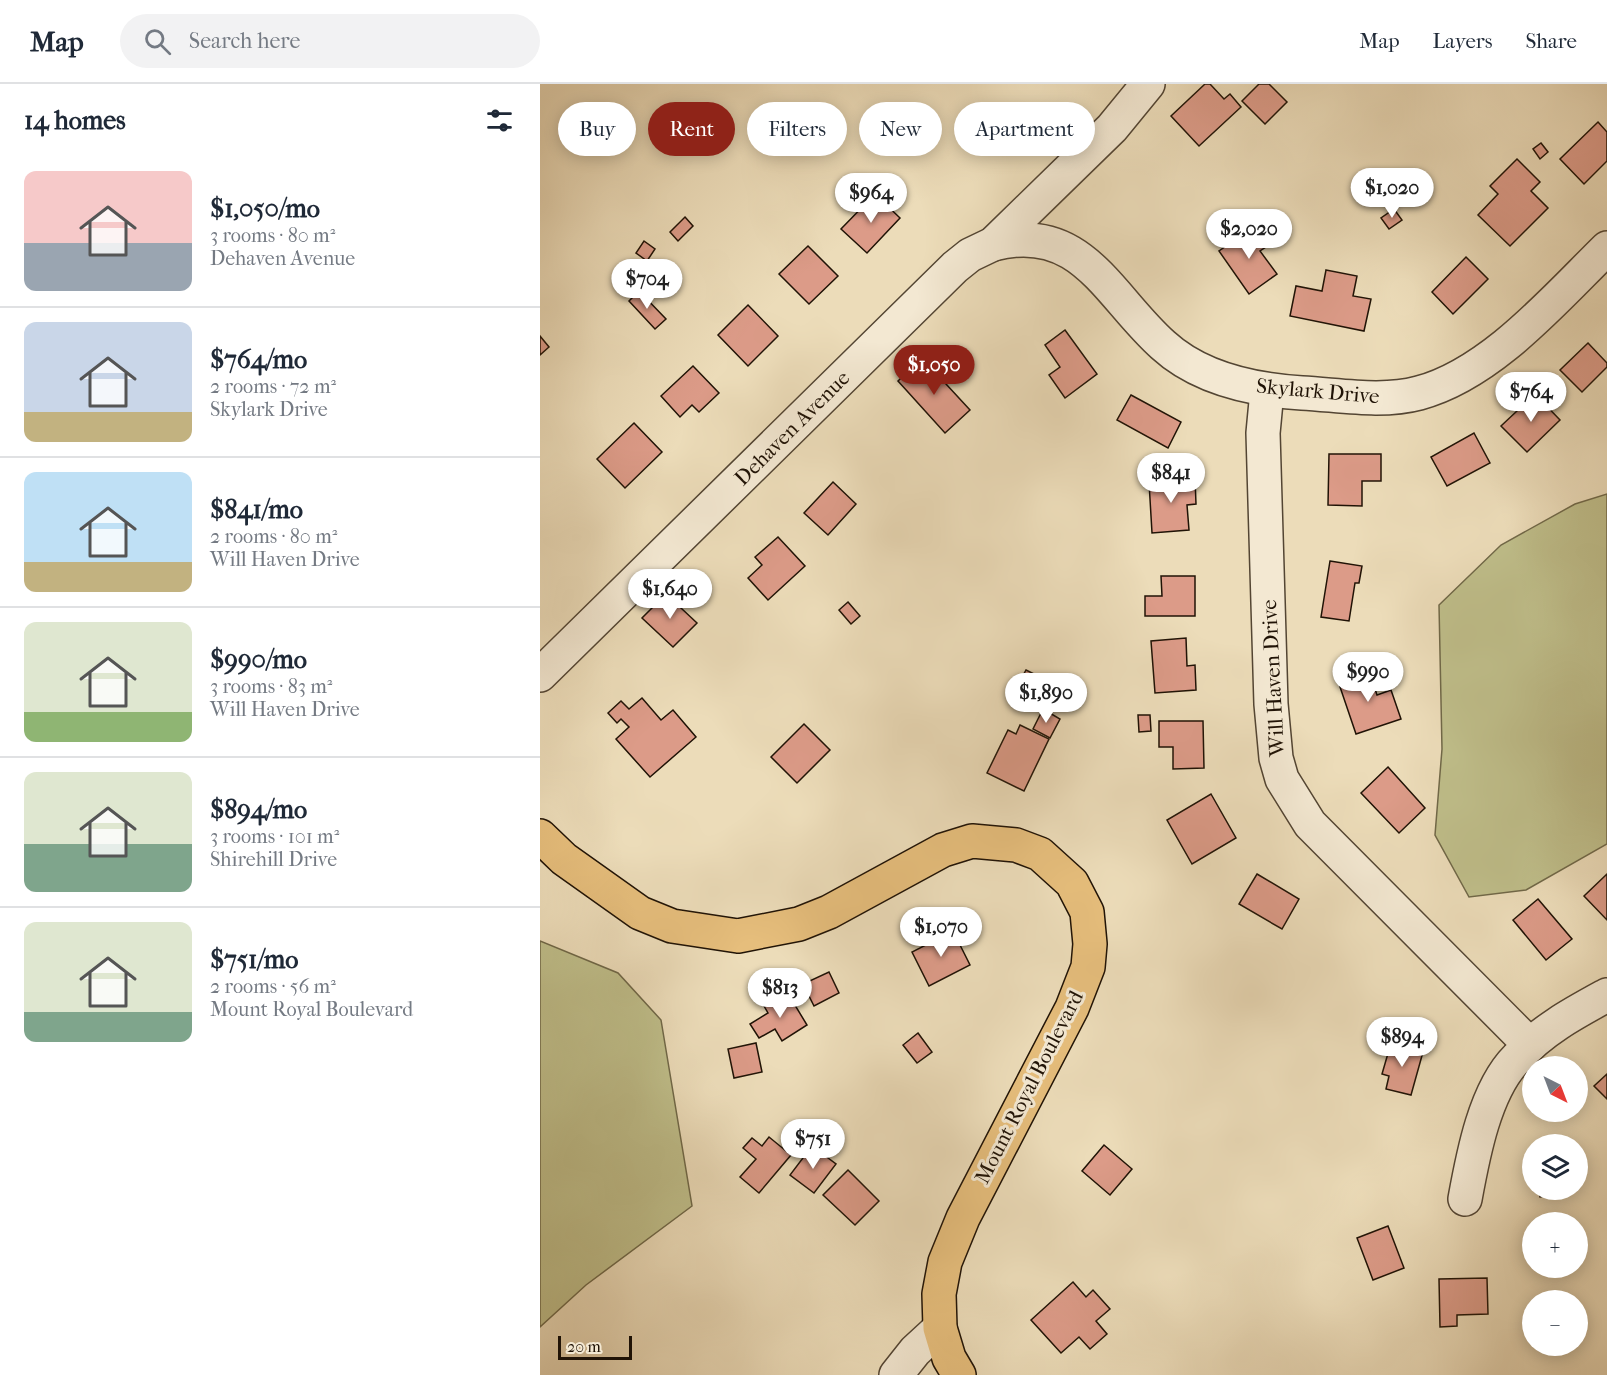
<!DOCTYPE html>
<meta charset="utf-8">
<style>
:root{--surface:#fff;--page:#f2f2f3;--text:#1f2937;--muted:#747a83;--line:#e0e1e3;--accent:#8f2418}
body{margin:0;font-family:"IM FELL French Canon",serif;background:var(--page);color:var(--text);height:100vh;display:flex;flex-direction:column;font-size:22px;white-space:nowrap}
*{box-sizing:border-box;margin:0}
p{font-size:20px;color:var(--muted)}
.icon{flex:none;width:33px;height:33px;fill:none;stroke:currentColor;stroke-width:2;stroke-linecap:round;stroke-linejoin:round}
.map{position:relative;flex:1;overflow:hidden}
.details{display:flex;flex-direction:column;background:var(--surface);width:540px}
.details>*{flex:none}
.banner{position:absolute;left:18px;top:18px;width:570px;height:54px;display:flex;gap:12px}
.needle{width:39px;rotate:138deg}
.controls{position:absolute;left:982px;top:972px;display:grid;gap:12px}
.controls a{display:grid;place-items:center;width:66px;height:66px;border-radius:50%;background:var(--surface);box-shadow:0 3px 15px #0003;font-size:30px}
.scale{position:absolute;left:18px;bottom:15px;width:74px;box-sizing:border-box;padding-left:6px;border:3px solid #201306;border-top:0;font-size:16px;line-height:21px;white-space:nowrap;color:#201306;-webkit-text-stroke:4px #f3e8d2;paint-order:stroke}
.price{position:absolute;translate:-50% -51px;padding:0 14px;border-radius:21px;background:#fff;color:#222;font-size:20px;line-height:39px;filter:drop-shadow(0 2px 3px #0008)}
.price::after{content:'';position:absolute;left:50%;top:36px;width:18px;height:14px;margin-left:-9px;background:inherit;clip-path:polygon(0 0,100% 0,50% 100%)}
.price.active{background:var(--accent);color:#fff}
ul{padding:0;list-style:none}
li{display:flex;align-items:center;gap:18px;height:150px;padding:0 24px}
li+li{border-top:2px solid var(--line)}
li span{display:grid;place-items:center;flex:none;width:168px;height:120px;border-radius:12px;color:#555}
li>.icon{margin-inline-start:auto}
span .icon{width:72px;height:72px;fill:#fffc;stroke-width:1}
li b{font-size:26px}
h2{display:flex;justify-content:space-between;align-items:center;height:72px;padding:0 24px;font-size:26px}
.pill{padding:0 21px;border-radius:27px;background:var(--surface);box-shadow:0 3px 15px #0003;font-size:21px;line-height:54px}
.pill.active{background:var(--accent);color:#fff}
header{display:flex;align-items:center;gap:36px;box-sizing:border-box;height:84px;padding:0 30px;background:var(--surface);border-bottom:2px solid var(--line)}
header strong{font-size:28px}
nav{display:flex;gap:33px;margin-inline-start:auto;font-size:21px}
.search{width:420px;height:54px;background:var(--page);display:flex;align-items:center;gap:15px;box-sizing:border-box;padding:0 21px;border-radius:33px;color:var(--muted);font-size:22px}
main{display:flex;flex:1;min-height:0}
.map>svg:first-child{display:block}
</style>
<header>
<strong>Map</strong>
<div class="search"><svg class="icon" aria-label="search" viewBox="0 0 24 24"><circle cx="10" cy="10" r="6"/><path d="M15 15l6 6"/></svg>Search here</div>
<nav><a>Map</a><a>Layers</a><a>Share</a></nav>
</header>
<main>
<section class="details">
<h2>14 homes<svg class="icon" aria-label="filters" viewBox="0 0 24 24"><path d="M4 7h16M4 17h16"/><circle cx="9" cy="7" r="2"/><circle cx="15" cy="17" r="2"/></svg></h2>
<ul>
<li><span style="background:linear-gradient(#f6c9c9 60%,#9aa5b1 0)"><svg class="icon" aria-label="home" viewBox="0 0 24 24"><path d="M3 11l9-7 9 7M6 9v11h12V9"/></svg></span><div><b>$1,050/mo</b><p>3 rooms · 80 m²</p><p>Dehaven Avenue</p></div></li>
<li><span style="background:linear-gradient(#c9d6e8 75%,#c2b280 0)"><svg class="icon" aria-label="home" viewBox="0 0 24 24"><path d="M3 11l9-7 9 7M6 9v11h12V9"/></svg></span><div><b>$764/mo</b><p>2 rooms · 72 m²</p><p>Skylark Drive</p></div></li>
<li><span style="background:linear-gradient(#bfe0f5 75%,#c2b280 0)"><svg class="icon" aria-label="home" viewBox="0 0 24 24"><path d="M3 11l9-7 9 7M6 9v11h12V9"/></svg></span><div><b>$841/mo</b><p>2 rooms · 80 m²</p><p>Will Haven Drive</p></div></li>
<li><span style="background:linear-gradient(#dfe7d0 75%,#8fb573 0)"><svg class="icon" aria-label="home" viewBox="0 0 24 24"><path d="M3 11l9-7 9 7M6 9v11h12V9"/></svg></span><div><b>$990/mo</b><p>3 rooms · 83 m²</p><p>Will Haven Drive</p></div></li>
<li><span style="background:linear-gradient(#dfe7d0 60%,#7fa58c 0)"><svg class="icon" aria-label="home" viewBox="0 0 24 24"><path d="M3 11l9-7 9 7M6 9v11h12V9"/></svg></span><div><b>$894/mo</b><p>3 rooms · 101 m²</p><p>Shirehill Drive</p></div></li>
<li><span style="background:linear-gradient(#dfe7d0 75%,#7fa58c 0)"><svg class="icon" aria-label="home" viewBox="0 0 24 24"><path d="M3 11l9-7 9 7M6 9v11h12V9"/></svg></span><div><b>$751/mo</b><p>2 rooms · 56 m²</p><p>Mount Royal Boulevard</p></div></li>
</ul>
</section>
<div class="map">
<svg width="1067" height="1291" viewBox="0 0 1067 1291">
<rect width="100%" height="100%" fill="#ecdcb9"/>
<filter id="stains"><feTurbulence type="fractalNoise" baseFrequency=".00333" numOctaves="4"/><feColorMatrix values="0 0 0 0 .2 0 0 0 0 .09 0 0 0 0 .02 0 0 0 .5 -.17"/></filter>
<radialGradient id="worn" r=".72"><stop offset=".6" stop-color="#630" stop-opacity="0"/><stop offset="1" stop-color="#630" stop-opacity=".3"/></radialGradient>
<!-- green -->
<g fill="#bfbe8a" stroke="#706848" stroke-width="1.5">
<path d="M1067 410V760L986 806 929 813 895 751 902 665 899 521 961 461 1035 420Z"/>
<path d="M0 857 78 889 121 936 152 1122 46 1201 0 1243Z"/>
</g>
<!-- building -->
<g fill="#dc9b88" stroke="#201306" stroke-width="1.5">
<path d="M665 0H670L684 15 690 10 701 23 659 62 631 32Z"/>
<path d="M719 0H729L747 18 725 40 702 17Z"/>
<path d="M1058 38 1067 48V77L1044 100 1020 75Z"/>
<path d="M1001 59 1008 68 1000 75 993 65Z"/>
<path d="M977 75 1000 98 991 107 1008 124 970 162 938 131 958 110 950 102Z"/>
<path d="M335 110 360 134 327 169 301 145Z"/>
<path d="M854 125 862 136 849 145 841 134Z"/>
<path d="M145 133 153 142 138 157 130 148Z"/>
<path d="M715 142 729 161 720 167 737 190 709 210 679 167Z"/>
<path d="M104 157 115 165 107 177 96 169Z"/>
<path d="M268 162 298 192 269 220 239 190Z"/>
<path d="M926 173 948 195 913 230 892 208Z"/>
<path d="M786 186 817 192 813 212 831 215 824 247 750 232 756 202 782 207Z"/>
<path d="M99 207 126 235 115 245 89 217Z"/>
<path d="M208 221 238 252 208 282 178 251Z"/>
<path d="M525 246 557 290 525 314 509 291 520 283 505 261Z"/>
<path d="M0 252 9 263 0 271Z"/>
<path d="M1048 259 1067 279V283L1042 308 1020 286Z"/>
<path d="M382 274 430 326 405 349 358 297Z"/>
<path d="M153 282 179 309 159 328 152 321 140 333 121 312Z"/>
<path d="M995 310 1020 336 987 368 961 342Z"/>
<path d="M591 311 641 338 628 364 577 336Z"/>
<path d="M94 339 122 368 85 404 57 375Z"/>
<path d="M934 349 950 379 907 402 891 373Z"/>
<path d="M789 370H841V397H822V422L788 421Z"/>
<path d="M655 394 656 420 647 421 649 446 612 449 609 398Z"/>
<path d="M293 398 316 420 288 451 264 429Z"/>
<path d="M238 453 265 482 228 516 208 494 222 481 215 473Z"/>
<path d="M790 477 822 482 819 499H815L809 537 781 533Z"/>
<path d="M621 492H655V532H605V512H622Z"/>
<path d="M126 510 157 539 133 563 102 534Z"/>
<path d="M308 518 320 532 311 540 299 526Z"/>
<path d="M646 554 647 582 655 581 656 606 615 609 611 557Z"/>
<path d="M486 586 510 598 497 624 472 612Z"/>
<path d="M829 586 837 611 851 606 861 635 816 650 798 597Z"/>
<path d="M102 614 121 636 133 626 156 653 110 693 76 655 89 643 81 635 77 639 68 629 81 617 89 625Z"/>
<path d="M503 625 520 635 510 654 493 645Z"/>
<path d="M598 631H610L611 647 599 648Z"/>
<path d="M619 637H663L664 684 633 685V663H619Z"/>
<path d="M264 640 290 666 257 699 231 673Z"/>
<path d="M480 641 509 655 484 707 447 689 468 646 476 650Z"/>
<path d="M848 683 885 724 859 749 821 709Z"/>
<path d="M671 710 696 754 652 780 627 736Z"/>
<path d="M717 790 759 815 742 845 699 820Z"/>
<path d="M1067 790V836L1044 812Z"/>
<path d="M998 815 1032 855 1006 876 973 836Z"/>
<path d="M413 847 430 881 389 902 372 868Z"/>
<path d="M289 888 299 909 274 922 263 900Z"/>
<path d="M247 908 267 941 242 957 235 945 219 954 210 940 228 929 224 922Z"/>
<path d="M378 949 392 968 377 979 363 961Z"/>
<path d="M216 959 222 988 194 994 188 965Z"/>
<path d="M851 959 883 968 871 1011 846 1005 849 992 842 990Z"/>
<path d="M1067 990V1015L1054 1002Z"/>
<path d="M229 1053 251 1071 219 1109 200 1093 216 1075 203 1064 212 1054 222 1062Z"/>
<path d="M564 1061 592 1085 570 1111 542 1087Z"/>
<path d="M272 1062 296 1080 274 1109 250 1091Z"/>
<path d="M308 1086 339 1117 315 1141 283 1111Z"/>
<path d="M999 1106H1034V1108L1000 1113Z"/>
<path d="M848 1142 864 1184 833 1196 817 1154Z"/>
<path d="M947 1194 948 1230 917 1231V1242L900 1243 899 1195Z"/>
<path d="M533 1198 546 1213 553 1206 570 1225 556 1237 567 1250 550 1265 539 1253 521 1269 491 1236Z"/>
</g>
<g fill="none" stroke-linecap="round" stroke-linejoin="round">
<defs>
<g id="minor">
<path d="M453 160C542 137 568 212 623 261 659 294 714 306 762 309 800 311 842 319 879 309 951 290 1015 215 1067 164"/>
<path d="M727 307 723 349 731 620 736 674 742 695 770 740 990 961"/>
<path d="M0 591 415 183 430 171 453 160 572 44 608 0"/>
<path d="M925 1115C933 1071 945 1006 977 974 1002 946 1034 929 1067 911"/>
<path d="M356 1291 375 1267 400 1244"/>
</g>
<path id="major" d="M0 752 24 775 100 829 132 842 198 852 259 840 289 828 403 766 432 757 476 761 500 770 532 799 547 828 550 860 548 883 532 924 423 1134 405 1178 399 1210 400 1244 409 1274 419 1291"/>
</defs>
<!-- minor casing -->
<use href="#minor" stroke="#534533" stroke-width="36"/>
<!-- major casing -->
<use href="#major" stroke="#201306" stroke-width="36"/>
<!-- minor -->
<use href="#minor" stroke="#f3e8d2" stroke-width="33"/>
<!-- major -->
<use href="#major" stroke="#e6be7c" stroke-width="33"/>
</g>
<g text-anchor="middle" stroke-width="6" stroke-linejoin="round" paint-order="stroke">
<!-- street labels -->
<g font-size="21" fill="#201306" stroke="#f3e8d2">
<text transform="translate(778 307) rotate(5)" y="7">Skylark Drive</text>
<text transform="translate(252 344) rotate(-45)" y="7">Dehaven Avenue</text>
<text transform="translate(733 594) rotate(-93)" y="7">Will Haven Drive</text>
<text transform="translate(489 1003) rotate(-63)" y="7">Mount Royal Boulevard</text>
</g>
</g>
<rect width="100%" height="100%" filter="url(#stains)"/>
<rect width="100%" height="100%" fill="url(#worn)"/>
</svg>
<div class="controls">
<a><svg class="needle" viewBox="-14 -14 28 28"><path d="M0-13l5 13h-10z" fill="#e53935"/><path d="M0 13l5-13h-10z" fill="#747a83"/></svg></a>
<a><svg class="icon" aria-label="layers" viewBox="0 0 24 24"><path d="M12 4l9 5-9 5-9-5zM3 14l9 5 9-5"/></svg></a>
<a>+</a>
<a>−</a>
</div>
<div class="scale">20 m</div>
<b class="price" style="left:852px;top:135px">$1,020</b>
<b class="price" style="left:331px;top:140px">$964</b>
<b class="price" style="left:709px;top:176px">$2,020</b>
<b class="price" style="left:107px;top:226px">$704</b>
<b class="price active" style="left:394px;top:312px">$1,050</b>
<b class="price" style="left:991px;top:339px">$764</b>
<b class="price" style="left:631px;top:420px">$841</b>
<b class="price" style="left:130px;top:536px">$1,640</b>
<b class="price" style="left:828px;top:619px">$990</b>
<b class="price" style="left:506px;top:640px">$1,890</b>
<b class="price" style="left:401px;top:874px">$1,070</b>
<b class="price" style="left:240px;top:935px">$813</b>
<b class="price" style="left:862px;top:984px">$894</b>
<b class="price" style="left:273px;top:1086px">$751</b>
<div class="banner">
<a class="pill">Buy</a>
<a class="pill active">Rent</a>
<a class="pill">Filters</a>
<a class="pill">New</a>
<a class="pill">Apartment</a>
</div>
</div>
</main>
